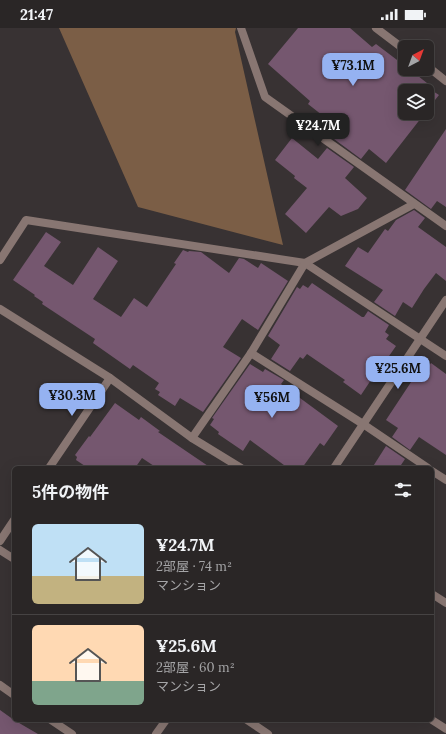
<!DOCTYPE html>
<html lang="ja">
<meta charset="utf-8">
<style>
:root{--surface:#2a2626;--page:#322e2e;--text:#f1f3f6;--muted:#a5a5a7;--line:#464343;--accent:#95b2f1}
body{margin:0;font-family:Lora,"Noto Sans JP",serif;background:var(--page);color:var(--text);height:100vh;display:flex;flex-direction:column;font-size:15px;white-space:nowrap}
*{box-sizing:border-box;margin:0}
p{font-size:13px;color:var(--muted)}
.icon{flex:none;width:22px;height:22px;fill:none;stroke:currentColor;stroke-width:2;stroke-linecap:round;stroke-linejoin:round}
.map{position:relative;flex:1;overflow:hidden}
.sheet{position:absolute;left:12px;top:438px;width:422px;height:256px;display:flex;flex-direction:column;background:var(--surface);border-radius:6px;box-shadow:0 4px 16px #0002,0 0 0 1px var(--line)}
.sheet>*{flex:none}
.needle{width:26px;rotate:41deg}
.tools{position:absolute;left:398px;top:12px;display:grid;gap:8px}
.tools a{display:grid;place-items:center;width:36px;height:36px;border-radius:6px;background:var(--surface);box-shadow:0 4px 16px #0002,0 0 0 1px var(--line);font-size:20px}
.price{position:absolute;translate:-50% -34px;padding:0 9px;border-radius:8px;background:var(--accent);color:#111;font-size:13px;line-height:26px;filter:drop-shadow(0 1px 2px #0008)}
.price::after{content:'';position:absolute;left:50%;top:24px;width:12px;height:9px;margin-left:-6px;background:inherit;clip-path:polygon(0 0,100% 0,50% 100%)}
.price.on{background:#222;color:#fff}
ul{padding:0;list-style:none}
li{display:flex;align-items:center;gap:12px;height:100px;padding:0 20px}
li+li{border-top:1px solid var(--line)}
li span{display:grid;place-items:center;flex:none;width:112px;height:80px;border-radius:6px;color:#555}
li>.icon{margin-inline-start:auto}
span .icon{width:48px;height:48px;fill:#fffc;stroke-width:1}
li b{font-size:17px}
h2{display:flex;justify-content:space-between;align-items:center;height:48px;padding:0 20px;font-size:17px}
.status{display:flex;justify-content:space-between;align-items:center;height:28px;padding:0 20px;background:var(--surface);direction:ltr}
.status svg{height:11px;fill:currentColor}
.map>svg:first-child{display:block}
</style>
<div class="status"><b>21:47</b><svg viewBox="0 0 49 12"><path d="M0 12V9h3v3zM5 12V6h3v6zM10 12V3h3v9zM15 12V0h3v12zM26 1h20v11H26zM47 4h2v5h-2z"/></svg></div>
<div class="map">
<svg width="446" height="706" viewBox="0 0 446 706">
<rect width="100%" height="100%" fill="#383233"/>
<!-- forest -->
<path fill="#7b5e46" d="M59 0H236L235 4 283 217 138 179Z"/>
<!-- building -->
<g fill="#75576f">
<path d="M298 0H350L372 19 376 16 405 38V41H409L427 55 425 58 439 67 427 82V63H405V85H425L386 135 369 121 361 131 334 111 341 102 308 76 310 73 268 36Z"/>
<path d="M446 101V179L437 173 431 181 405 162Z"/>
<path d="M292 110 318 131 327 120 354 139 345 150 367 170 358 181 341 188 329 179 306 205 285 186 307 160 294 150 295 148 275 132Z"/>
<path d="M414 182 425 190 418 199 446 219V253L436 245 424 261 412 280 403 274 395 288 374 274 383 262 345 238 358 219 368 225 385 201 388 203 396 192Z"/>
<path d="M46 204 61 214 44 238 73 257 98 219 118 233 93 271 121 289 134 270 147 279 176 236 174 235 183 222 188 224 189 223 201 224 229 245 239 230 244 231 258 240 261 235 288 253 258 302 242 291 223 319 241 330 203 384 180 370 175 378 158 367 160 364 155 361 159 355 133 337 130 341 93 315 95 311 42 276 43 274 34 268 35 267 13 252Z"/>
<path d="M312 255 362 289H364L368 283 389 297 385 304 389 307 386 311 396 318 380 341 379 340 361 367 343 354 345 352 307 326 303 331 300 329 290 343 271 331 280 317 268 308 297 259 300 261 303 257 308 260Z"/>
<path d="M431 335 446 346V427L419 409 410 422 392 409 398 400 386 392 421 339 426 342Z"/>
<path d="M250 336 263 344 265 341 284 352 281 356 338 398 324 418 320 415 302 440H288L250 412 243 423 218 406 219 404 210 397 214 391 212 390Z"/>
<path d="M115 375 139 392 141 389 160 403 158 404 211 440H157L142 430 135 440H88L76 432 77 429 75 427 89 408 90 409Z"/>
<path d="M386 418 405 431 399 440H372Z"/>
<path d="M0 682 14 692 38 706H0Z"/>
</g>
<g fill="none" stroke-linecap="round" stroke-linejoin="round">
<!-- minor -->
<g stroke="#887672" stroke-width="8">
<path d="M241 0 265 69 446 198"/>
<path d="M376 0 405 22"/>
<path d="M427 38 446 53"/>
<path d="M0 232 26 192 305 235 446 328"/>
<path d="M0 281 110 350 192 410 241 440"/>
<path d="M251 325 363 396 428 440"/>
<path d="M192 410 251 325 305 235 414 176"/>
<path d="M49 440 110 350"/>
<path d="M432 443 446 452"/>
<path d="M0 513 14 492"/>
<path d="M0 522 14 531"/>
<path d="M432 566 446 575"/>
<path d="M0 657 14 667"/>
<path d="M247 692 268 706"/>
<path d="M432 692 446 701"/>
</g>
<!-- tertiary -->
<g stroke="#887672" stroke-width="8">
<path d="M334 440 446 272"/>
<path d="M51 692 72 706"/>
<path d="M156 706 166 692"/>
</g>
</g>
</svg>
<div class="tools">
<a><svg class="needle" viewBox="-14 -14 28 28"><path d="M0-13l5 13h-10z" fill="#e53935"/><path d="M0 13l5-13h-10z" fill="#a5a5a7"/></svg></a>
<a><svg class="icon" aria-label="layers" viewBox="0 0 24 24"><path d="M12 4l9 5-9 5-9-5zM3 14l9 5 9-5"/></svg></a>
</div>
<b class="price" style="left:353px;top:59px">¥73.1M</b>
<b class="price on" style="left:318px;top:119px">¥24.7M</b>
<b class="price" style="left:398px;top:362px">¥25.6M</b>
<b class="price" style="left:72px;top:389px">¥30.3M</b>
<b class="price" style="left:272px;top:391px">¥56M</b>
<section class="sheet">
<h2>5件の物件<svg class="icon" aria-label="filters" viewBox="0 0 24 24"><path d="M4 7h16M4 17h16"/><circle cx="9" cy="7" r="2"/><circle cx="15" cy="17" r="2"/></svg></h2>
<ul>
<li><span style="background:linear-gradient(#bfe0f5 65%,#c2b280 0)"><svg class="icon" aria-label="home" viewBox="0 0 24 24"><path d="M3 11l9-7 9 7M6 9v11h12V9"/></svg></span><div><b>¥24.7M</b><p>2部屋 · 74 m²</p><p>マンション</p></div></li>
<li><span style="background:linear-gradient(#ffd9b3 70%,#7fa58c 0)"><svg class="icon" aria-label="home" viewBox="0 0 24 24"><path d="M3 11l9-7 9 7M6 9v11h12V9"/></svg></span><div><b>¥25.6M</b><p>2部屋 · 60 m²</p><p>マンション</p></div></li>
</ul>
</section>
</div>
